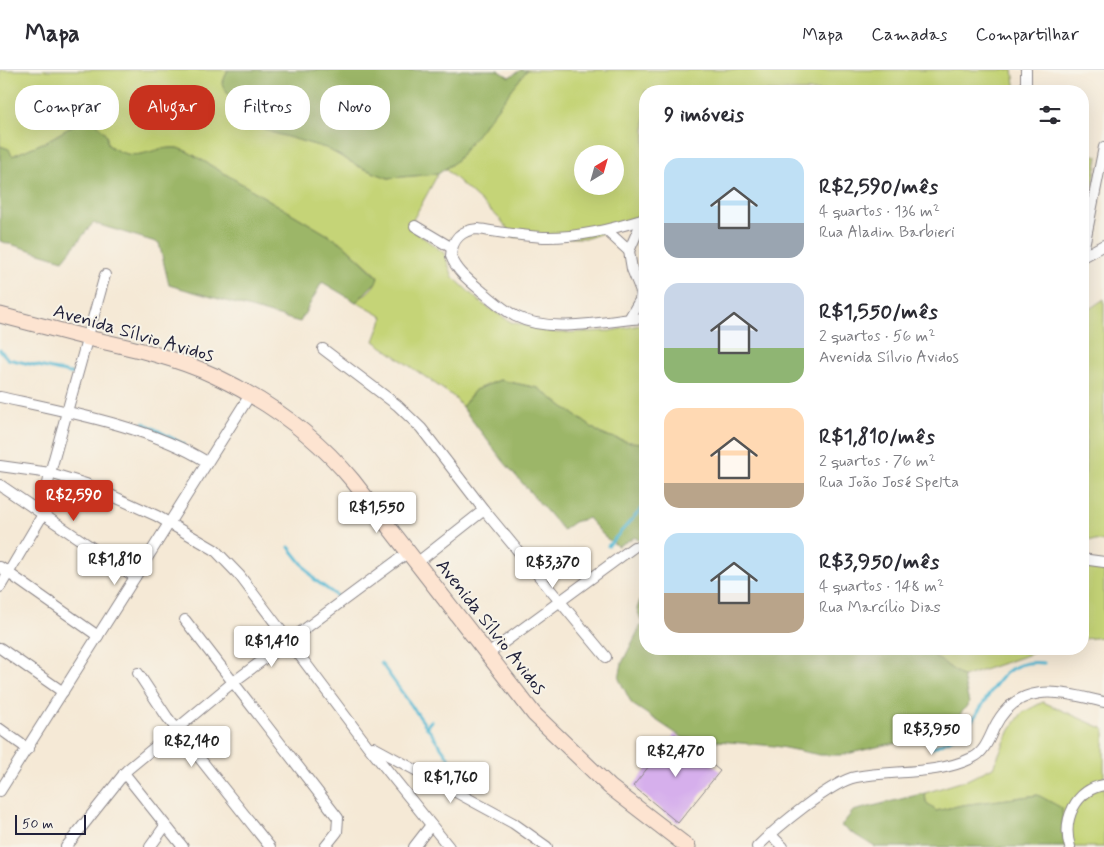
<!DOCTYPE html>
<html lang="pt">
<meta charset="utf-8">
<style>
:root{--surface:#fff;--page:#f2f2f3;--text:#2b2b33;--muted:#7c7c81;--line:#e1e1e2;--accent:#c8321e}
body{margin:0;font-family:Mynerve,sans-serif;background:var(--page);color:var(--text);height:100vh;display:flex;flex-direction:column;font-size:19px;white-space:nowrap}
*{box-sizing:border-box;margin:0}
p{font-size:16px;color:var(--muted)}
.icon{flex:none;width:28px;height:28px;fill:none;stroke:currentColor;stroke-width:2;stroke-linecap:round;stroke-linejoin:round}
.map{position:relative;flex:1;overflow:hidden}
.panel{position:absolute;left:639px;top:15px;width:450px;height:570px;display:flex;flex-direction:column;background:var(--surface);border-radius:20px;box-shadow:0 5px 20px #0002}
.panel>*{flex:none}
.guide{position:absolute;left:15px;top:15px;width:475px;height:45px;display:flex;gap:10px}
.needle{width:32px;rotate:37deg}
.fabs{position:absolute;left:574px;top:75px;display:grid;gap:10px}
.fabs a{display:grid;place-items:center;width:50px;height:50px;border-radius:50%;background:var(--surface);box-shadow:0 5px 20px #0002;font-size:25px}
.scale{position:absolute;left:15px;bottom:12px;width:71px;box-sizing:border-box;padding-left:5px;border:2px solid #22223b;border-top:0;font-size:14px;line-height:18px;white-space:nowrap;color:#22223b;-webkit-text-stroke:4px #f7f3e8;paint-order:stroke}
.price{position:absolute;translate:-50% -42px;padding:0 11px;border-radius:5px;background:#fff;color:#222;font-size:16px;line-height:32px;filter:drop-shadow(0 1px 2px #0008)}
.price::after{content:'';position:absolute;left:50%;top:30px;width:15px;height:11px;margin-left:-8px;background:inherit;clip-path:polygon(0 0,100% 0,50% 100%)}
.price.selected{background:var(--accent);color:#fff}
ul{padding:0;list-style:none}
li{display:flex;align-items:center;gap:15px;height:125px;padding:0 25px}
li span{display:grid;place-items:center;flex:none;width:140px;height:100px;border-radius:15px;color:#555}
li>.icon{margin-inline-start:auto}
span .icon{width:60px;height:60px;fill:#fffc;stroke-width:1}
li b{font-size:21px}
h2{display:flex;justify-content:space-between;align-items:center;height:60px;padding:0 25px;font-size:21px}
.chip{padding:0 18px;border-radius:20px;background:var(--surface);box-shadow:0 5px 20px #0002;font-size:18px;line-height:45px}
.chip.selected{background:var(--accent);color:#fff}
header{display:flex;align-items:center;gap:30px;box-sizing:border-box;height:70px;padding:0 25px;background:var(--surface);border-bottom:1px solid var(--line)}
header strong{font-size:24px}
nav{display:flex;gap:28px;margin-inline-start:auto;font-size:18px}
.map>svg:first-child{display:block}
</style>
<header>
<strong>Mapa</strong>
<nav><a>Mapa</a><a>Camadas</a><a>Compartilhar</a></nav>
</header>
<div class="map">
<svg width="1104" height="777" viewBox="0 0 1104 777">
<rect width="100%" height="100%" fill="#f7f3e8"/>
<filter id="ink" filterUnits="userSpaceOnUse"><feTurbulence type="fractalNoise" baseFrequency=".02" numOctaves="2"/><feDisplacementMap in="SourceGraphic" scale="10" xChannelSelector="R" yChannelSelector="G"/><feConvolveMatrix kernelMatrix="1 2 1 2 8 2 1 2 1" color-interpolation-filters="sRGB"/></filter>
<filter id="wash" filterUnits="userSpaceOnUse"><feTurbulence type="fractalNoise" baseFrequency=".0096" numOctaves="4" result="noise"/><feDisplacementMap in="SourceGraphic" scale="20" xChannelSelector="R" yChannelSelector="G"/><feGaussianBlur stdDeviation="1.12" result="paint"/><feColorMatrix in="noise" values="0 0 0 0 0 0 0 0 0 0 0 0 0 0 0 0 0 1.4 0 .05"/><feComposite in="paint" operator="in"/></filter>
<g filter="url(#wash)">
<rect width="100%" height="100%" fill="#f5e9d6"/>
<!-- green -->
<g fill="#c5d477" stroke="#747b59" fill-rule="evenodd">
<path d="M0 0H228L222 14 301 71 326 78 360 97 388 108 438 104 409 157 444 183 453 207 481 233 511 252 557 263 610 261 645 254V373L629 372 601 364 538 318 500 310 475 320 462 337 454 327 374 271 383 247 356 232C364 225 377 217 378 206L343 174 195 86C190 83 183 79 177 78 148 77 138 96 108 75L106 64 81 51 45 72 12 86 8 79 0 76Z"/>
<path d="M527 0H1013L1016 21H645V148L588 168 514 167 500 149 445 99 456 91ZM582 84H615V116H582Z"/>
<path d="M1083 83 1098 86 1090 133 1083 152Z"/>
<path d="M1104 229V472L1083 469 1082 405 1085 404 1086 361 1082 351V244Z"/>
<path d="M1082 497 1104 500V567L1083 569Z"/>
<path d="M925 579H1045L963 607Z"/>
<path d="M1043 632 1104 659V777H1065L1038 725 962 735 936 741 926 732 925 723 967 710 993 697 1010 660 1022 643Z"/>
</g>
<!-- forest -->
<g fill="#9cb668" stroke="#5f6c52">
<path d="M228 0H498L509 7 521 0H527L456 91 438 104 388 108 360 97 326 78 270 62 239 44 222 14Z"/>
<path d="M81 51H95L106 64 108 75C138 96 148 76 177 78 183 79 190 83 195 86L343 174 378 207 377 211 356 232 322 212 300 252 169 215 159 173 93 153 63 190 0 171V76L9 79 12 86 45 72Z"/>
<path d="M500 310 538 318 601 364 629 372 645 373V476L635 467 618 476 606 468 588 448 574 452 563 460 504 392 462 337 475 320Z"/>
<path d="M645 516V579H925L963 607 969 633 955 651 942 662 923 670 890 674 842 685H820L775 676 683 668 632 634 619 609 622 593 642 553 637 539Z"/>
<path d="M925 723 926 732 936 741 962 735 1038 725 1062 738 1065 777H875L841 756 853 741Z"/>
</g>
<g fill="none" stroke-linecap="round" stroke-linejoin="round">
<!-- stream -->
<g stroke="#56b9d4" stroke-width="3">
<path d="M0 280 8 289 74 304"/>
<path d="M144 353 183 374"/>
<path d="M608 476 645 435"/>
<path d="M289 477 315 510 337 526"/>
<path d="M381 593 449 688"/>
<path d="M426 657 431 651"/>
<path d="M932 678C946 672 958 667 968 655 993 627 998 587 1044 593"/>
</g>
</g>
<g id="blocks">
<!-- building -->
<path fill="#d6afec" d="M675 664 720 701 678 753 633 716Z"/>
</g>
</g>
<g filter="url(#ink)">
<use href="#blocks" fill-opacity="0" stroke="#8c8688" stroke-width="1"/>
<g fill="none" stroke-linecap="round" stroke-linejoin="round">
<defs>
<g id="minor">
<path d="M1026 0V21"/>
<path d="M645 149C612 159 577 168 543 167 521 166 499 162 478 159 461 160 452 169 451 186 457 202 471 212 484 223 494 231 504 240 515 246 552 265 606 250 645 248"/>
<path d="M415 156 452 178"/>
<path d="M606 160 629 181 643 149"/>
<path d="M629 181 632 199 641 221"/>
<path d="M1082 186 1104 77"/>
<path d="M1082 187 1104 175"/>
<path d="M629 249 640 230 641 221 645 224"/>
<path d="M323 279 397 335 421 358 484 440 606 587"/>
<path d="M0 327C64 341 152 357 207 392"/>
<path d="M0 396 50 403 86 414 157 446 215 480 240 506 367 675 449 777"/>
<path d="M0 415 135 507"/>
<path d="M1082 489 1104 492"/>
<path d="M418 492 484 440"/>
<path d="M0 497 98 566"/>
<path d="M0 517 42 446 50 403 105 205"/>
<path d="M185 550 338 748 337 762 325 777"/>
<path d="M0 578 63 622"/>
<path d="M488 584 634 477"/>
<path d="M138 603 167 647 270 777"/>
<path d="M0 659 28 679"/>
<path d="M373 677 513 753 547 777"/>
<path d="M124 703 183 777"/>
<path d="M0 721 250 325"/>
<path d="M770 764 783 777"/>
<path d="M66 777 127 700 232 613 410 481"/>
<path d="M150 777 165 756"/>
<path d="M414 777 431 755"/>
<path d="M757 777C775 759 832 711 856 707 894 700 937 705 972 688 984 683 989 669 994 658 1018 609 1061 622 1104 632"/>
<path d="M1070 777C1062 750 1075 720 1104 715"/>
</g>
<path id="secondary" d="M0 245C31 253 61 261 92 269 133 278 177 288 215 306 268 331 316 366 353 411L534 644 610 717 688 777"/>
</defs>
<!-- minor casing -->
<use href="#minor" stroke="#8c8688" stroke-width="12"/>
<!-- secondary casing -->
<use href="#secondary" stroke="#8c8688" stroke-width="17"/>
<!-- minor -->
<use href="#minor" stroke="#fff" stroke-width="10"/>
<!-- secondary -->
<use href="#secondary" stroke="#fde4d1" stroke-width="15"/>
</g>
</g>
<g text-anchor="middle" stroke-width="4" stroke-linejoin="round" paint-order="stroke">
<!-- street labels -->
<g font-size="19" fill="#22223b" stroke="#f7f3e8">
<text transform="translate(134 262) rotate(16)" y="7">Avenida Sílvio Avidos</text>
<text transform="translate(492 556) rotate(52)" y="7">Avenida Sílvio Avidos</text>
</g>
</g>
</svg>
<div class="fabs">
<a><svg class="needle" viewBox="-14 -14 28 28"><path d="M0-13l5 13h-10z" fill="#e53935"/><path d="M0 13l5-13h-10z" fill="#7c7c81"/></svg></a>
</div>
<div class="scale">50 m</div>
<b class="price selected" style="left:74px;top:452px">R$2,590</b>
<b class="price" style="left:377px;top:464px">R$1,550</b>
<b class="price" style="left:115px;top:516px">R$1,810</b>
<b class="price" style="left:553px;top:519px">R$3,370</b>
<b class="price" style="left:272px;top:598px">R$1,410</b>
<b class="price" style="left:932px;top:686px">R$3,950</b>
<b class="price" style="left:192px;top:698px">R$2,140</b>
<b class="price" style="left:676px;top:708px">R$2,470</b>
<b class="price" style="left:451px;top:734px">R$1,760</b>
<div class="guide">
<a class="chip">Comprar</a>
<a class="chip selected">Alugar</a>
<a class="chip">Filtros</a>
<a class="chip">Novo</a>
</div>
<section class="panel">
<h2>9 imóveis<svg class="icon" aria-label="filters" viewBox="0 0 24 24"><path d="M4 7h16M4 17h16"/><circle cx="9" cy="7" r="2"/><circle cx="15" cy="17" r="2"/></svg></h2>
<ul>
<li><span style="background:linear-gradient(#bfe0f5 65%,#9aa5b1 0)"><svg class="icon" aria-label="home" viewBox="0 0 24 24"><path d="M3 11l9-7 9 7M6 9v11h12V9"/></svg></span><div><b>R$2,590/mês</b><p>4 quartos · 136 m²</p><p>Rua Aladin Barbieri</p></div></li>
<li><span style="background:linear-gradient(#c9d6e8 65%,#8fb573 0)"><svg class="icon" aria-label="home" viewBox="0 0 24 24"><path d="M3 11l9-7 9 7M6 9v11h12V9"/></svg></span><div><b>R$1,550/mês</b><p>2 quartos · 56 m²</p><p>Avenida Sílvio Avidos</p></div></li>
<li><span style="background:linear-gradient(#ffd9b3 75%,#b9a48a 0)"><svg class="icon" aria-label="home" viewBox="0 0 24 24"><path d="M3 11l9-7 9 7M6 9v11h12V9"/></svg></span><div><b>R$1,810/mês</b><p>2 quartos · 76 m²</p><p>Rua João José Spelta</p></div></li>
<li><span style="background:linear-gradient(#bfe0f5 60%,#b9a48a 0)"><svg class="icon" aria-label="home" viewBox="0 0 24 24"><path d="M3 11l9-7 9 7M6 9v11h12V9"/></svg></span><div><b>R$3,950/mês</b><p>4 quartos · 148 m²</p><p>Rua Marcílio Dias</p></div></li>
</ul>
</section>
</div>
